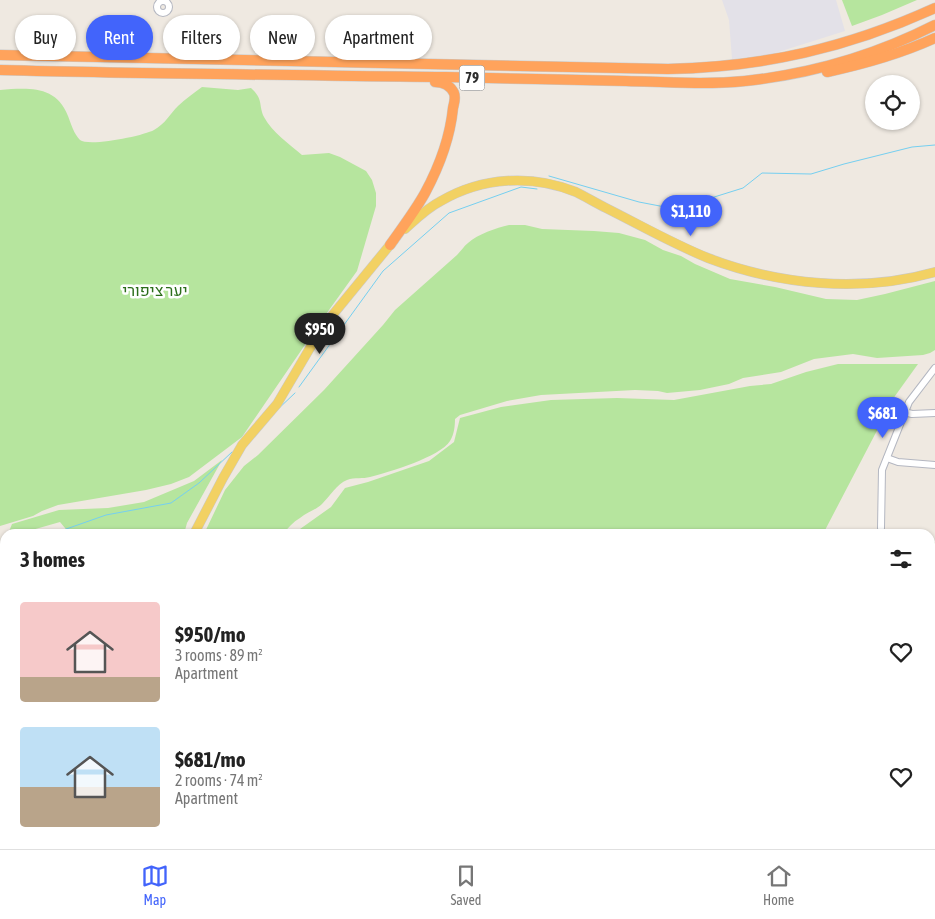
<!DOCTYPE html>
<meta charset="utf-8">
<style>
:root{--surface:#fff;--page:#f6f6f6;--text:#222;--muted:#767676;--line:#e0e0e0;--accent:#4264fb}
body{margin:0;font-family:"Asap Condensed",Heebo,sans-serif;background:var(--page);color:var(--text);height:100vh;display:flex;flex-direction:column;font-size:19px;white-space:nowrap}
*{box-sizing:border-box;margin:0}
p{font-size:16px;color:var(--muted)}
.icon{flex:none;width:28px;height:28px;fill:none;stroke:currentColor;stroke-width:2;stroke-linecap:round;stroke-linejoin:round}
.map{position:relative;flex:1;overflow:hidden}
.sheet{position:absolute;left:0px;top:529px;width:935px;height:321px;display:flex;flex-direction:column;background:var(--surface);border-radius:15px 15px 0 0;box-shadow:0 1px 4px #0004}
.sheet>*{flex:none}
.guide{position:absolute;left:15px;top:15px;width:500px;height:45px;display:flex;gap:10px}
.fabs{position:absolute;left:865px;top:75px;display:grid;gap:10px}
.fabs a{display:grid;place-items:center;width:55px;height:55px;border-radius:50%;background:var(--surface);box-shadow:0 1px 4px #0004;font-size:25px}
.price{position:absolute;translate:-50% -42px;padding:0 11px;border-radius:18px;background:var(--accent);color:#fff;font-size:16px;line-height:32px;filter:drop-shadow(0 1px 2px #0008)}
.price::after{content:'';position:absolute;left:50%;top:30px;width:15px;height:11px;margin-left:-8px;background:inherit;clip-path:polygon(0 0,100% 0,50% 100%)}
.price.on{background:#222;color:#fff}
ul{padding:0;list-style:none}
li{display:flex;align-items:center;gap:15px;height:125px;padding:0 20px}
li span{display:grid;place-items:center;flex:none;width:140px;height:100px;border-radius:5px;color:#555}
li>.icon{margin-inline-start:auto}
span .icon{width:60px;height:60px;fill:#fffc;stroke-width:1}
li b{font-size:21px}
h2{display:flex;justify-content:space-between;align-items:center;height:60px;padding:0 20px;font-size:21px}
.pill{padding:0 18px;border-radius:22px;background:var(--surface);box-shadow:0 1px 4px #0004;font-size:18px;line-height:45px}
.pill.on{background:var(--accent);color:#fff}
.tabs{display:flex;justify-content:space-around;align-items:center;height:70px;border-top:1px solid var(--line);background:var(--surface);font-size:14px;color:var(--muted)}
.tabs a{display:grid;justify-items:center;gap:2px}
.tabs .on{color:var(--accent)}
.map>svg:first-child{display:block}
</style>
<div class="map">
<svg width="935" height="849" viewBox="0 0 935 849">
<rect width="100%" height="100%" fill="#efe9e1"/>
<!-- industrial -->
<g fill="#e3e1e8">
<path d="M722 0H836L845 31 772 54 732 59 729 20Z"/>
<path d="M5 580V733H0V583Z"/>
</g>
<!-- green -->
<g fill="#b6e59e">
<path d="M842 0H917L882 15 852 26Z"/>
<path d="M202 87 238 90 251 88C264 100 258 104 264 117 272 132 289 144 302 155L329 153 340 157 366 171 372 180 376 193V206L357 271 324 317 242 437 189 477 171 484 146 490 58 505 42 511 33 516 0 526V90C28 88 56 85 68 116 71 124 74 134 80 140 89 147 143 136 154 130 165 124 170 114 178 106 185 99 194 93 202 87Z"/>
<path d="M509 225H525L542 229 594 231 619 233 645 240 663 250 681 256 695 264 730 279 775 287 826 299 857 300 885 294 935 281V350L930 353 923 355 877 358 853 354 814 359 781 372 743 378 729 384 700 390 667 393 658 391 635 390 541 395 507 401 460 415 455 419C455 426 454 435 450 441 440 457 389 472 370 477 363 479 355 477 347 480 337 484 330 496 322 504 316 510 307 512 300 518 293 522 288 528 283 534H204L225 490 244 466 258 455 324 390 383 325 395 310 457 255C461 251 464 246 468 243 478 234 496 228 509 225Z"/>
<path d="M838 364H918L895 396 823 534H293L331 507 345 488 368 482 429 461 454 442 460 418 501 407 551 400 617 398 674 400 750 386 771 384 806 372Z"/>
<path d="M222 460 187 523 184 534H126L123 529 115 534H70L60 522 18 534H8L12 524 59 510 108 508 144 502 194 481Z"/>
<path d="M930 542H935V644L930 643Z"/>
<path d="M935 674V824L930 825V675Z"/>
<path d="M375 845H487L506 849H373Z"/>
<path d="M513 845H825L830 849H530Z"/>
</g>
<g fill="none" stroke-linecap="round" stroke-linejoin="round">
<!-- stream -->
<g stroke="#75cff0" stroke-width="1">
<path d="M549 176 639 202 665 207 695 203 743 188 762 173 811 174 844 164 912 147 935 145"/>
<path d="M299 387 383 271 449 213 521 187 537 189"/>
<path d="M276 411 295 393"/>
<path d="M52 534 106 515 171 503 199 483 232 452"/>
<path d="M0 552 5 550"/>
<path d="M930 657 935 656"/>
<path d="M0 767H5"/>
<path d="M930 840H935"/>
<path d="M878 845 884 849"/>
</g>
<defs>
<g id="minor">
<circle cx="163" cy="7" r="6"/>
<path d="M904 412 912 414 935 413"/>
<path d="M887 458 898 462 935 465"/>
<path d="M881 528 882 470 909 402 935 368"/>
<path d="M0 623 5 619"/>
<path d="M0 661 5 658"/>
<path d="M0 700 5 698"/>
<path d="M0 756H5"/>
<path d="M0 799H5"/>
<path d="M0 840 5 842"/>
<path d="M11 845 18 849"/>
<path d="M119 849 122 845"/>
</g>
<g id="major">
<path d="M405 229C416 219 427 208 441 201 482 177 532 174 576 192 586 197 596 203 606 208 640 225 673 244 708 258 779 285 861 293 935 272"/>
<path d="M194 534 223 478 242 445 277 404 310 348 326 323 394 240"/>
<path d="M77 849V845"/>
</g>
<g id="highway">
<path d="M0 55 668 69C764 67 847 48 935 8"/>
<path d="M0 70C149 74 297 75 446 77 506 78 566 80 626 81 666 82 706 85 745 81 811 74 876 55 935 25"/>
<path d="M827 72C864 64 900 54 935 38"/>
<path d="M390 245C402 228 415 211 425 193 439 167 450 138 453 108 454 103 456 98 454 93 450 85 443 82 435 82"/>
</g>
</defs>
<!-- minor casing -->
<use href="#minor" stroke="#b4b7c1" stroke-width="8"/>
<!-- major casing -->
<use href="#major" stroke="#c9c9c9" stroke-width="10"/>
<!-- highway casing -->
<use href="#highway" stroke="#c9c9c9" stroke-width="11"/>
<!-- minor -->
<use href="#minor" stroke="#fff" stroke-width="6"/>
<!-- major -->
<use href="#major" stroke="#f2d163" stroke-width="9"/>
<!-- highway -->
<use href="#highway" stroke="#ffa35c" stroke-width="10"/>
</g>
<g text-anchor="middle" stroke-width="5" stroke-linejoin="round" paint-order="stroke">
<!-- shield labels -->
<rect fill="#fff" stroke="#6d6d6d" stroke-width="1" x="459.5" y="65.5" width="25" height="25" rx="4"/>
<g font-size="15" font-weight="bold" fill="#2e2e2e">
<text x="472" y="83">79</text>
</g>
<!-- park labels -->
<g font-size="16" fill="#2c6e1b" stroke="#fff">
<text x="155" y="296">יער ציפורי</text>
</g>
</g>
</svg>
<div class="fabs">
<a><svg class="icon" aria-label="locate" viewBox="0 0 24 24"><circle cx="12" cy="12" r="6"/><path d="M12 2v4M12 18v4M2 12h4M18 12h4"/></svg></a>
</div>
<b class="price" style="left:691px;top:237px">$1,110</b>
<b class="price on" style="left:320px;top:355px">$950</b>
<b class="price" style="left:883px;top:439px">$681</b>
<div class="guide">
<a class="pill">Buy</a>
<a class="pill on">Rent</a>
<a class="pill">Filters</a>
<a class="pill">New</a>
<a class="pill">Apartment</a>
</div>
<section class="sheet">
<h2>3 homes<svg class="icon" aria-label="filters" viewBox="0 0 24 24"><path d="M4 7h16M4 17h16"/><circle cx="9" cy="7" r="2"/><circle cx="15" cy="17" r="2"/></svg></h2>
<ul>
<li><span style="background:linear-gradient(#f6c9c9 75%,#b9a48a 0)"><svg class="icon" aria-label="home" viewBox="0 0 24 24"><path d="M3 11l9-7 9 7M6 9v11h12V9"/></svg></span><div><b>$950/mo</b><p>3 rooms · 89 m²</p><p>Apartment</p></div><svg class="icon" aria-label="heart" viewBox="0 0 24 24"><path d="M12 20l-8-8c-3-5 5-10 8-4 3-6 11-1 8 4z"/></svg></li>
<li><span style="background:linear-gradient(#bfe0f5 60%,#b9a48a 0)"><svg class="icon" aria-label="home" viewBox="0 0 24 24"><path d="M3 11l9-7 9 7M6 9v11h12V9"/></svg></span><div><b>$681/mo</b><p>2 rooms · 74 m²</p><p>Apartment</p></div><svg class="icon" aria-label="heart" viewBox="0 0 24 24"><path d="M12 20l-8-8c-3-5 5-10 8-4 3-6 11-1 8 4z"/></svg></li>
</ul>
</section>
</div>
<nav class="tabs">
<a class="on"><svg class="icon" aria-label="map" viewBox="0 0 24 24"><path d="M3 6l6-2 6 2 6-2v14l-6 2-6-2-6 2zM9 4v14M15 6v14"/></svg>Map</a>
<a><svg class="icon" aria-label="saved" viewBox="0 0 24 24"><path d="M7 4h10v16l-5-4-5 4z"/></svg>Saved</a>
<a><svg class="icon" aria-label="home" viewBox="0 0 24 24"><path d="M3 11l9-7 9 7M6 9v11h12V9"/></svg>Home</a>
</nav>
